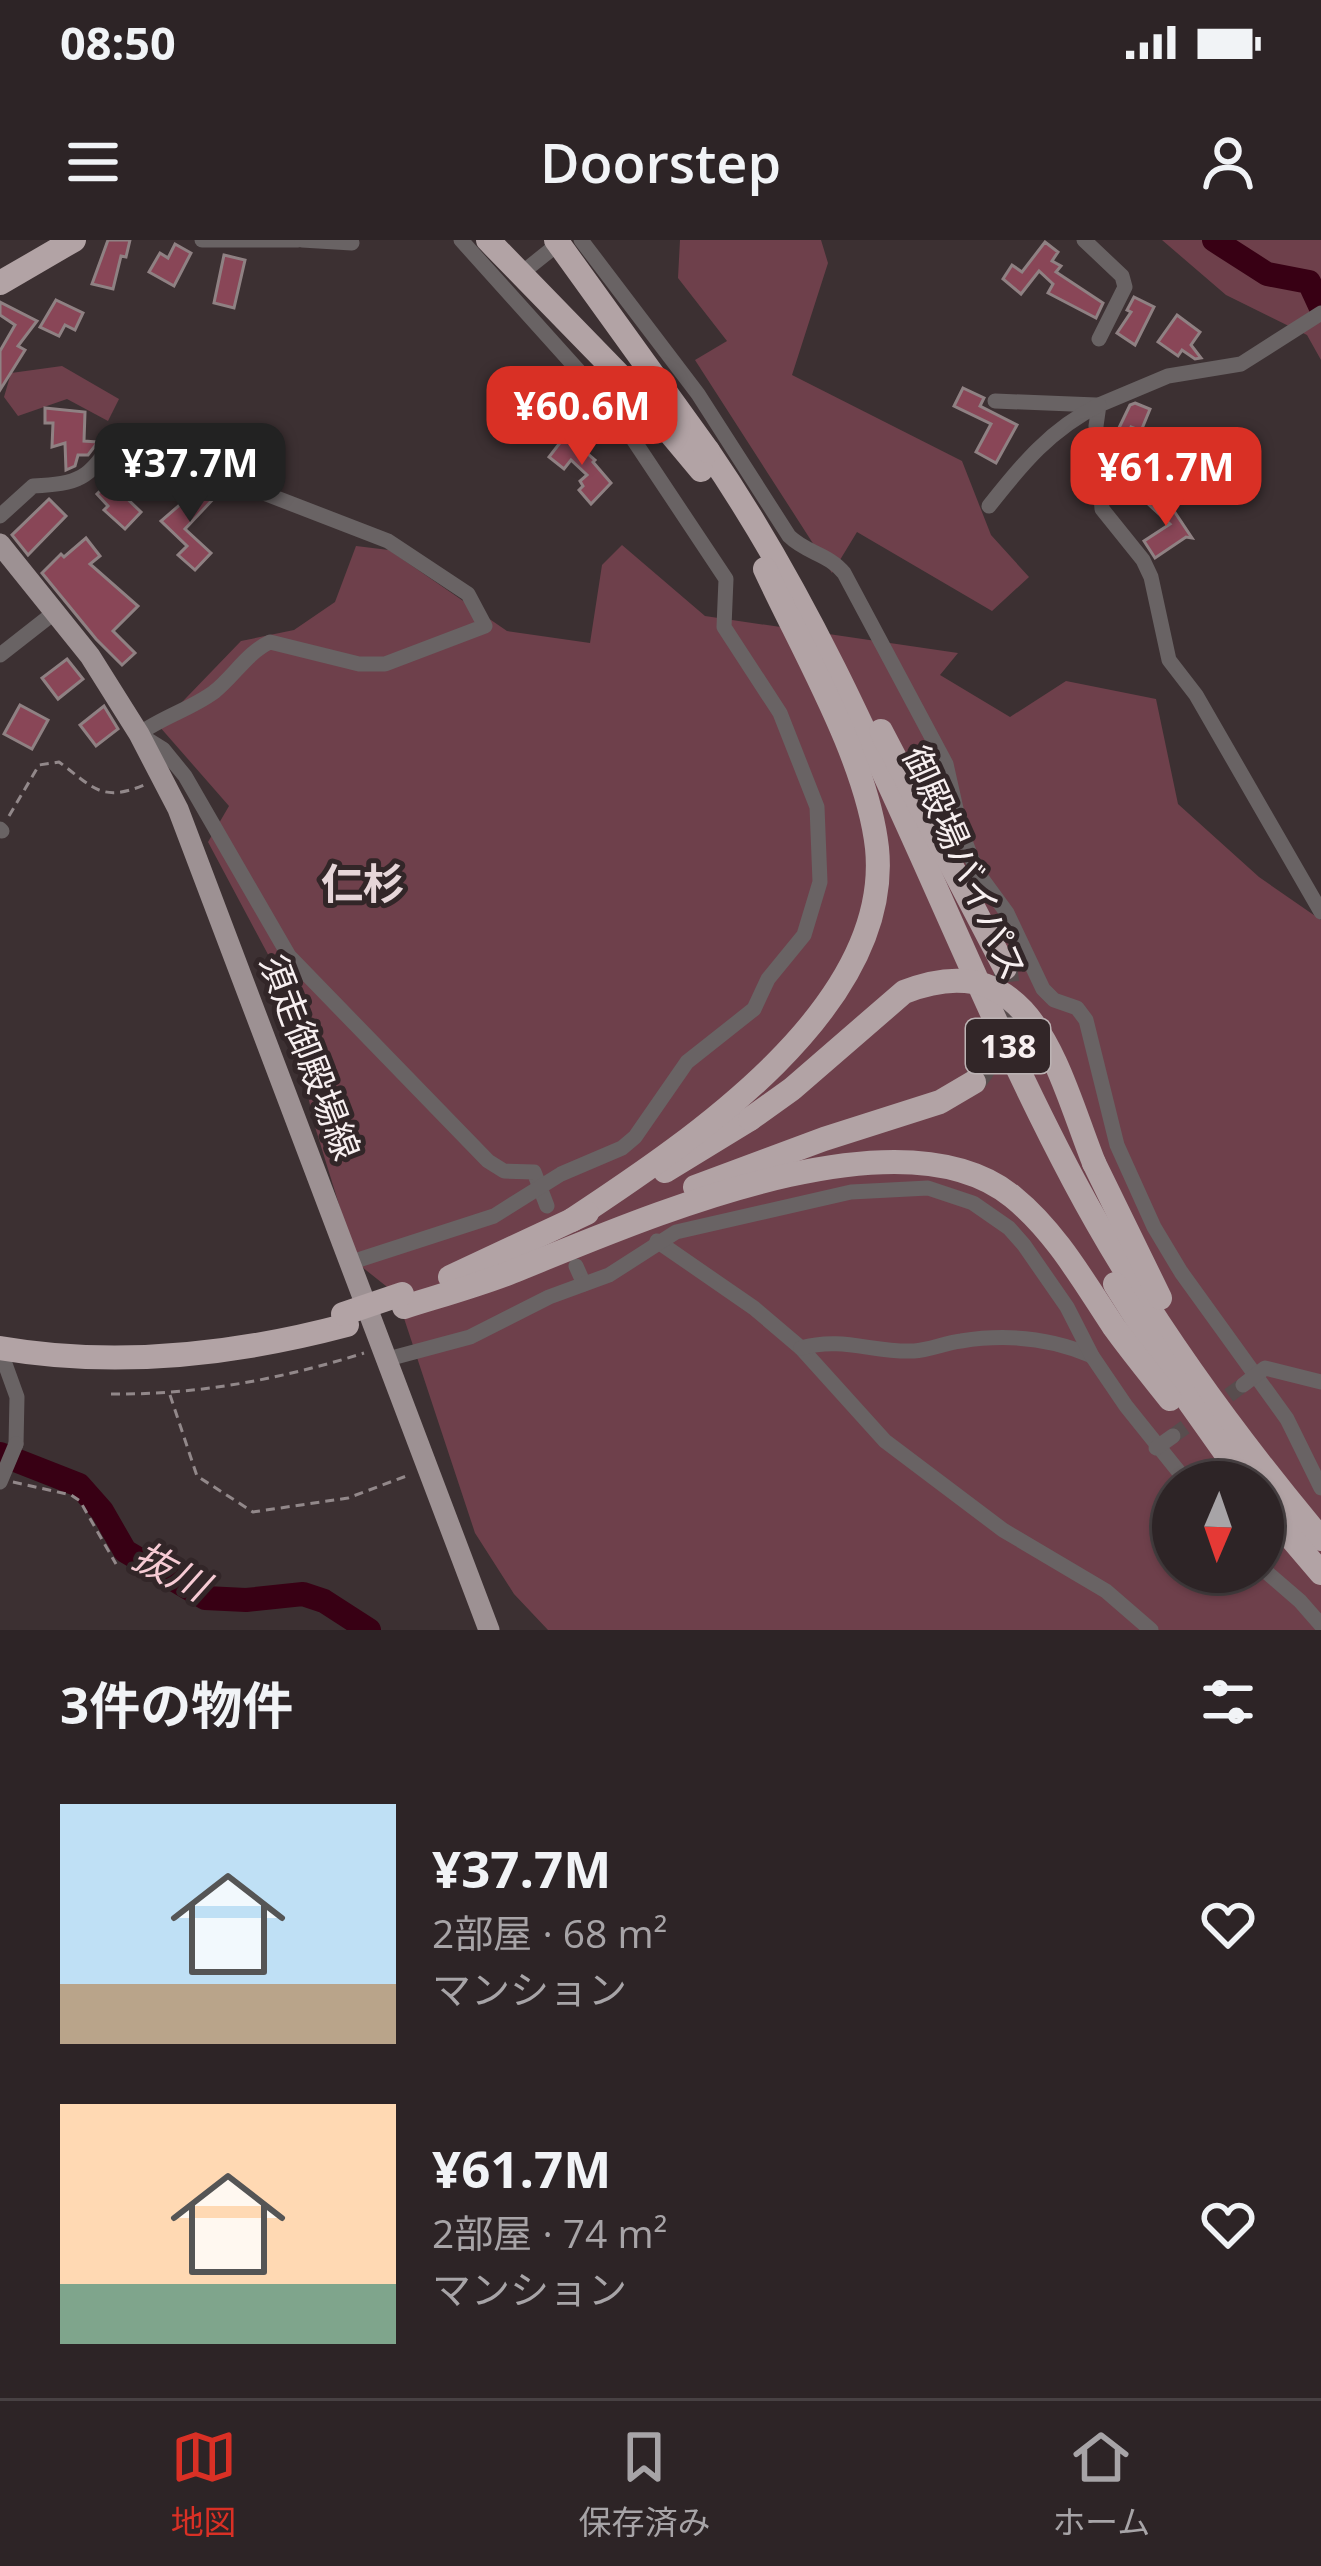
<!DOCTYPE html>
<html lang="ja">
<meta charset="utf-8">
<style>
:root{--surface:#2d2426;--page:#352c2e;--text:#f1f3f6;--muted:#a7a4a7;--line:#484143;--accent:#d93025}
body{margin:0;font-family:"Open Sans","Noto Sans JP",sans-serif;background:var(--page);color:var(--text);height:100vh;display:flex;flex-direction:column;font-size:45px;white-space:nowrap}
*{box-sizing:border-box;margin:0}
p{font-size:39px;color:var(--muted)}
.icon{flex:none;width:66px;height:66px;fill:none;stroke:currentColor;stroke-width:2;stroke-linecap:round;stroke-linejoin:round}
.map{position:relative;height:1390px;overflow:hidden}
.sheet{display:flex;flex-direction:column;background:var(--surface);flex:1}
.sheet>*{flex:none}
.needle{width:78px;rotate:182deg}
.tools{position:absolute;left:1152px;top:1221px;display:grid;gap:24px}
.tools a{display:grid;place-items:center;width:132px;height:132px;border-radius:50%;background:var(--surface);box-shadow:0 3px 9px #0004,0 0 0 3px var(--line);font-size:60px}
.price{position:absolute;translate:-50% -102px;padding:0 27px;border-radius:24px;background:var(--accent);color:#fff;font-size:39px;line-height:78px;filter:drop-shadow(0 3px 6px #0008)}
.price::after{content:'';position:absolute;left:50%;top:72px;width:36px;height:27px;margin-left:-18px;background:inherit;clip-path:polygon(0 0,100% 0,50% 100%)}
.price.on{background:#222;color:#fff}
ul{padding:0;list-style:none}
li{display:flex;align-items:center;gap:36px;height:300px;padding:0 60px}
li span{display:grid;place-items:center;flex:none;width:336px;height:240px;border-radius:0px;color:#555}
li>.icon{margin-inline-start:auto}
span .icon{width:144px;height:144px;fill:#fffc;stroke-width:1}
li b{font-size:51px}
h2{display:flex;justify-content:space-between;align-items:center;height:144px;padding:0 60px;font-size:51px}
.status{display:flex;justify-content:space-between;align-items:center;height:84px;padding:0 60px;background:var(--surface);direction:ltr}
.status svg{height:33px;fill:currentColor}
header{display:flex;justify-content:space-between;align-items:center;height:156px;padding:0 60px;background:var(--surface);font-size:54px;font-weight:600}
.tab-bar{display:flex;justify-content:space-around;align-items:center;height:168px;border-top:3px solid var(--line);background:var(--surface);font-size:33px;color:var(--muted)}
.tab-bar a{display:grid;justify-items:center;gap:6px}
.tab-bar .on{color:var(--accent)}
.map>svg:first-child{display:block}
</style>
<div class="status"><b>08:50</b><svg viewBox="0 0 49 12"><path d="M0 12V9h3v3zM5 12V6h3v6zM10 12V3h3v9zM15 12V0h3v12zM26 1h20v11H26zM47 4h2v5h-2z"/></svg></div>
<header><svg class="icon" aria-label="menu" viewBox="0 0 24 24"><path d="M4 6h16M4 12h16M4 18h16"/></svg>Doorstep<svg class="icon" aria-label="person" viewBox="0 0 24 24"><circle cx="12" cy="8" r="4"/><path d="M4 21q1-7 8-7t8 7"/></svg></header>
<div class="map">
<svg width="1321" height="1390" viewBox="0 0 1321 1390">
<rect width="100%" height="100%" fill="#3c3032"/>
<!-- green -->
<g fill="#6e404b" fill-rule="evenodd">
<path d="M680 0H821L828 23 792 135 962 221 991 295 1029 337 992 371 857 292 832 333 695 120 727 101 678 38Z"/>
<path d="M1162 0H1321V120L1307 95 1226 55Z"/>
<path d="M62 126 119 159 108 181 67 159 18 176 4 157 11 133Z"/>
<path d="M622 305 705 376 958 413 940 435 1010 477 1066 441 1156 459 1178 564 1259 637 1321 680V1390H548L514 1354 475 1293 396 1054 357 1023 316 890 279 735 208 602 229 566 159 486 241 401 294 390 335 362 356 306 389 310 507 391 590 403 602 325ZM1173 1242H1263V1332H1173Z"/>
</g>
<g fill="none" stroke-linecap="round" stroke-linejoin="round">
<!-- river -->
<g stroke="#380014" stroke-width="24">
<path d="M1214 0 1267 34 1309 42 1321 68"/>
<path d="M0 1214 79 1245 102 1271 125 1311 205 1358 246 1360 303 1354 324 1361 369 1390"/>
</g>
</g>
<!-- building -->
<g fill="#894657" stroke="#8f8183" stroke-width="3">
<path d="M108 0H130L126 17 121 16 113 49 92 44Z"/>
<path d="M1045 2 1058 12 1052 21 1061 26 1056 32 1103 63 1096 78 1048 53 1053 44 1039 31 1021 54 1003 39 1012 25 1022 32Z"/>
<path d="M175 4 191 13 174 46 149 32 160 13 168 18Z"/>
<path d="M224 15 245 20 234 68 214 63Z"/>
<path d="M1134 57 1154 67 1135 105 1117 93 1131 72 1127 70Z"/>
<path d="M56 60 83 73 75 90 65 85 59 96 40 87Z"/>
<path d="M0 62 37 81 18 106 25 110 0 150V111L15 85 0 75Z"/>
<path d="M1177 75 1200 92 1191 105 1201 118 1195 119 1182 110 1178 116 1158 102Z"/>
<path d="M963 148 984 158 980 166 1017 185 996 223 976 212 991 184 954 166Z"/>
<path d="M1135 163 1150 169 1141 191 1131 187 1121 212 1110 208 1112 190 1117 192 1130 165Z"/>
<path d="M45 168 85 172 84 201 98 202 88 215H78L75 226 66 230 65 203 52 207 53 183H45Z"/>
<path d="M1164 194 1180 202 1166 229 1157 228 1154 235 1144 230 1154 204 1157 206Z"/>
<path d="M566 195 595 220 593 222 611 243 591 264 579 250 583 246 580 241 587 235 571 220 564 229 549 217Z"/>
<path d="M122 221 132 232 116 248 141 272 125 289 104 270 108 266 97 254 109 242 104 237Z"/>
<path d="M204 244 216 256 185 289 211 313 195 330 178 315 187 306 161 281Z"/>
<path d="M1155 254 1174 271 1192 298 1186 297 1155 318 1144 301 1170 284 1147 263Z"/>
<path d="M49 259 66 276 28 315 12 295Z"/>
<path d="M86 298 100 316 90 324 138 366 113 391 135 413 122 425 96 399 42 333 61 314 64 317Z"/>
<path d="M67 419 83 439 58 459 42 438Z"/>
<path d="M20 465 48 480 32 509 4 494Z"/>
<path d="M104 466 118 489 96 506 80 485Z"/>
</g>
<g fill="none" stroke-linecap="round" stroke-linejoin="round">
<!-- minor-tunnel -->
<path stroke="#584d4e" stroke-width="15" stroke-dasharray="15 8" stroke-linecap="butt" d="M1173 1196 1243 1145"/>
<!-- highway-tunnel -->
<path stroke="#584d4e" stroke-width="24" stroke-dasharray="24 12" stroke-linecap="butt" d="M974 842C1001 807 1014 772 1005 728"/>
<!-- path -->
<g stroke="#92888a" stroke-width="3" stroke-dasharray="9 6" stroke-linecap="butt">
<path d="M9 576 39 525 59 522C93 547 101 563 144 545"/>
<path d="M111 1154C198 1155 282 1139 364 1113"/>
<path d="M170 1155 197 1236 253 1272 348 1258 409 1235"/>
<path d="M13 1242 71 1255 80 1261 116 1324"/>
</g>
<!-- minor -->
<g stroke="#696364" stroke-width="15">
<path d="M202 0H298"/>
<path d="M302 0 352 3"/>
<path d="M581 0 698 154 789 296C806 313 829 314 844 333L946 524 961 591 977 632 1007 673 1043 749 1054 760 1077 768 1086 780 1117 905 1154 987 1181 1032 1287 1179 1321 1248"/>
<path d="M1084 0 1122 36 1125 47 1099 99"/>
<path d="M518 36 563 0"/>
<path d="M1321 73 1241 124 1168 136 1099 165 1096 186 1102 269 1143 320 1151 337 1169 420 1196 455 1321 672"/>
<path d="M995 161 1096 165"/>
<path d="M989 266C1022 224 1051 189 1099 165"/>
<path d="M0 276 33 246C78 244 90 239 113 200L186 223 388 301 468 354 485 386 385 424H359L270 402C248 412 233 437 214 452 191 469 162 477 139 494L163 509 185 536 289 716 488 921 504 931 534 932 547 966"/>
<path d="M0 415 55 372"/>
<path d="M0 589 2 591"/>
<path d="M657 1001 754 1068 801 1108 885 1201 1003 1290 1106 1351 1151 1390"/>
<path d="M352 1022 494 976 561 934 622 908 635 897 687 822 754 769 768 739 804 695 820 642 817 567 780 473 724 387 726 339 613 169 461 0"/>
<path d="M576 1026 584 1044"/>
<path d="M801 1108C843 1096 873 1113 914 1111 929 1110 945 1103 961 1101 1005 1094 1051 1098 1092 1116"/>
<path d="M0 1110 17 1157 16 1204"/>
<path d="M388 1119 470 1097 549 1057 609 1035 676 992 851 952 928 948 973 963 1009 988 1024 1005 1067 1067 1092 1116 1126 1166 1187 1242"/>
<path d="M1243 1145 1265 1128 1321 1142"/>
<path d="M1156 1208 1173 1196"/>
<path d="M1263 1329 1300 1361 1321 1385"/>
</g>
<!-- major -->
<path stroke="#9d9193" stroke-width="21" d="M0 304 90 416 139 494 178 569 489 1390"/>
<!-- highway -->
<g stroke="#b2a3a5" stroke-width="24">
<path d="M0 43 74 0"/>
<path d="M708 211C863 437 946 700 1074 941 1142 1069 1228 1188 1321 1299"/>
<path d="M881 491 1005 728"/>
<path d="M1094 923 1160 1058"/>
<path d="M665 931 750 879"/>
<path d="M695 947 824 899 940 862 974 842"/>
<path d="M572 980C688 903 893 768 877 608 867 519 803 411 765 329"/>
<path d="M450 1037 587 973"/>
<path d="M1115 1044 1190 1163 1246 1242"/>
<path d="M404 1067C439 1056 475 1046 509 1033 630 985 897 862 1013 957 1056 992 1084 1042 1114 1087 1132 1112 1151 1135 1170 1159"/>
<path d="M0 1108C116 1128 234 1115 347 1085"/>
<path d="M1263 1265 1321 1333"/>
</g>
<!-- minor-bridge -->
<path stroke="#696364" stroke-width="15" d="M0 1242 16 1204"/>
<!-- highway-bridge -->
<g stroke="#b2a3a5" stroke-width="24">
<path d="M488 0 635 151 701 230"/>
<path d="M556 0 708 211"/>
<path d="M750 879 792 849 904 752C1033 701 1058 833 1094 923"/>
<path d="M343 1074 402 1054"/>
</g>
</g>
<g text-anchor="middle" stroke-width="10" stroke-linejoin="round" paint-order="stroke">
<!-- shield labels -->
<rect fill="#322628" stroke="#bcb3b4" stroke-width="3" x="966" y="779" width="84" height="54" rx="9"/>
<g font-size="33" font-weight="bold" fill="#f7eff0">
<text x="1008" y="818">138</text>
</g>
<!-- street labels -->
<g font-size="36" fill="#f7eff0" stroke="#322628">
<text transform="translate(965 623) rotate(66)" y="13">御殿場バイパス</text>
<text transform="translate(310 817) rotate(69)" y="13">須走御殿場線</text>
</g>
<!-- water labels -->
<g font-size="39" font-style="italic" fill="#f6cbd4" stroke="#322628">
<text transform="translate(171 1331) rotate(28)" y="14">抜川</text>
</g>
<!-- quarter labels -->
<g font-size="42" font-weight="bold" fill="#e6d6d9" stroke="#322628">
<text x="363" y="659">仁杉</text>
</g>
</g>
</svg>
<div class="tools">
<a><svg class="needle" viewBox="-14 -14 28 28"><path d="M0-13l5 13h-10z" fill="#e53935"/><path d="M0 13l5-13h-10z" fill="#a7a4a7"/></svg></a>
</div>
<b class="price" style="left:582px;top:228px">¥60.6M</b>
<b class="price on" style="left:190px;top:285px">¥37.7M</b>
<b class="price" style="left:1166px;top:289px">¥61.7M</b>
</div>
<section class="sheet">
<h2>3件の物件<svg class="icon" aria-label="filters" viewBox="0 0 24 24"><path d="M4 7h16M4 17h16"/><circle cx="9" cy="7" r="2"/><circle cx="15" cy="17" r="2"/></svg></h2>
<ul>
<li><span style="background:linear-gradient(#bfe0f5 75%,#b9a48a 0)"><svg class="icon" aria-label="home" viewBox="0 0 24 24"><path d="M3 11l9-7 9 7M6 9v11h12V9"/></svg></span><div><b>¥37.7M</b><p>2部屋 · 68 m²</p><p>マンション</p></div><svg class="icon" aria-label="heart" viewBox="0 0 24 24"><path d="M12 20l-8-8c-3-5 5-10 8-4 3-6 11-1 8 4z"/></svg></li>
<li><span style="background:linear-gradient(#ffd9b3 75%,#7fa58c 0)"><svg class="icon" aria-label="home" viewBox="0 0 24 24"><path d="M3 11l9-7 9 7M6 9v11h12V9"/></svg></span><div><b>¥61.7M</b><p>2部屋 · 74 m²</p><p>マンション</p></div><svg class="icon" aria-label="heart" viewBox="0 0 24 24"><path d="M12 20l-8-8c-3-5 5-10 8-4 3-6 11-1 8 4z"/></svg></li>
</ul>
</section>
<nav class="tab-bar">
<a class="on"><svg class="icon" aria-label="map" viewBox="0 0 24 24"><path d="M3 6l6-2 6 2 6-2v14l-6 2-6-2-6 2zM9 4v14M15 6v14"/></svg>地図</a>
<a><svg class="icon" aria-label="saved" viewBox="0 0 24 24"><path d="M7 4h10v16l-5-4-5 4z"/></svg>保存済み</a>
<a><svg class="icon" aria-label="home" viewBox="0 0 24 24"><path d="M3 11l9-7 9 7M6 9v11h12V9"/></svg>ホーム</a>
</nav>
